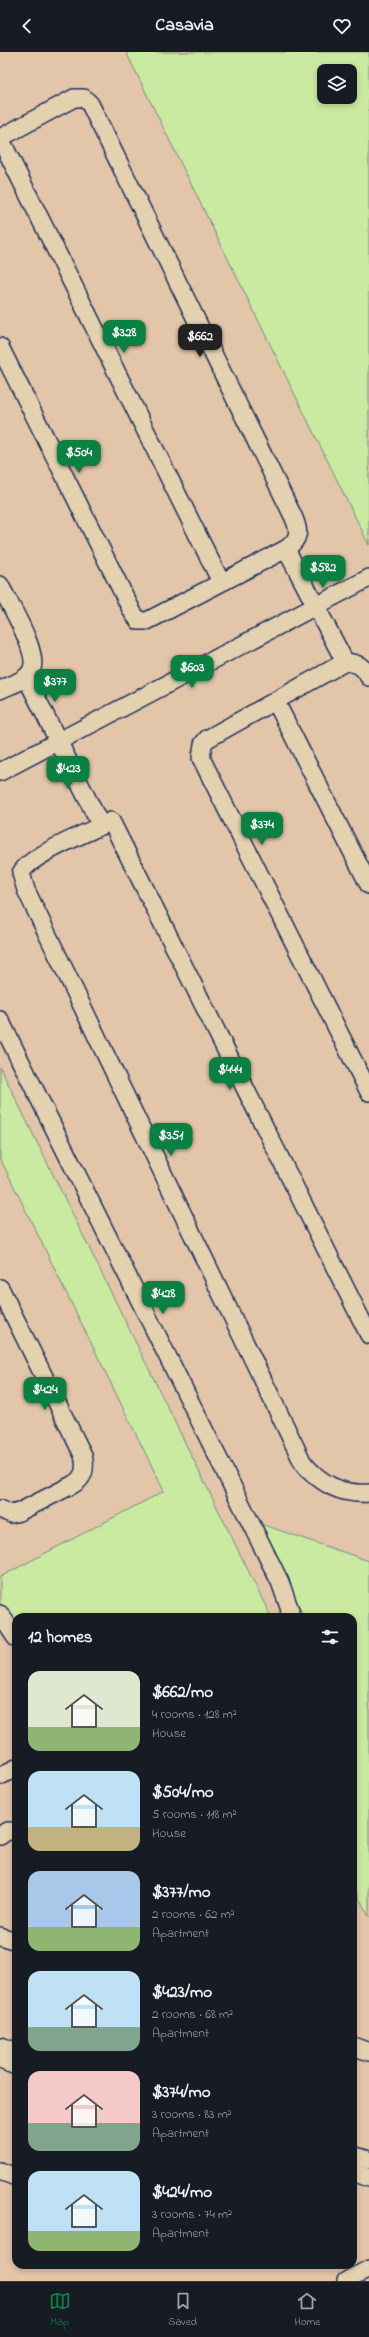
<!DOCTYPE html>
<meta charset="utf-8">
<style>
:root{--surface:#171b24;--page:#242831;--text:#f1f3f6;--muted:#9ea1a6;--line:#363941;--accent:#0b8043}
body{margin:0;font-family:"Indie Flower",sans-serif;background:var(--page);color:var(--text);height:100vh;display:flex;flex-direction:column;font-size:15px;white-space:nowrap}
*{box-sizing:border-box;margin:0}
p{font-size:13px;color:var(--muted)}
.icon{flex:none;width:22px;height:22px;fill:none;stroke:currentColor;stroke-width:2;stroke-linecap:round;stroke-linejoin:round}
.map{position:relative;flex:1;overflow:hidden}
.details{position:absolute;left:12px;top:1561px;width:345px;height:656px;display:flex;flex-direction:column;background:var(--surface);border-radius:12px;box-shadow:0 2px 6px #0003}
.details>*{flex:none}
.fabs{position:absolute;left:317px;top:12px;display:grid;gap:8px}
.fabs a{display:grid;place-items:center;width:40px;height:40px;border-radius:8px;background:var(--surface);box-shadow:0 2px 6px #0003;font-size:20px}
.price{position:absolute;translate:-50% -34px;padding:0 9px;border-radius:8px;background:var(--accent);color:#fff;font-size:13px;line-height:26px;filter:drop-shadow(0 1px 2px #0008)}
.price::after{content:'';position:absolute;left:50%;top:24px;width:12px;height:9px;margin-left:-6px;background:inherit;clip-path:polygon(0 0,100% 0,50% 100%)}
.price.selected{background:#222;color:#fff}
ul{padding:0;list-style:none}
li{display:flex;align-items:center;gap:12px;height:100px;padding:0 16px}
li span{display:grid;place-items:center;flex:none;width:112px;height:80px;border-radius:12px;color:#555}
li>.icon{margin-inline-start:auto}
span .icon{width:48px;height:48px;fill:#fffc;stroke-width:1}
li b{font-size:17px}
h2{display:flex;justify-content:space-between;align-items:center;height:48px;padding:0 16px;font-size:17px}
header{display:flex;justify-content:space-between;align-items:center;height:52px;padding:0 16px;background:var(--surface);font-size:18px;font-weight:700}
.tabs{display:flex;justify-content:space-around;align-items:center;height:56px;border-top:1px solid var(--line);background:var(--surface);font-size:11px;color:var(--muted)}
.tabs a{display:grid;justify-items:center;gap:2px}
.tabs .selected{color:var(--accent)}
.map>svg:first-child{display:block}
</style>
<header><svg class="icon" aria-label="back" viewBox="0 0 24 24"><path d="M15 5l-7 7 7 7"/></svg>Casavia<svg class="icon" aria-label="heart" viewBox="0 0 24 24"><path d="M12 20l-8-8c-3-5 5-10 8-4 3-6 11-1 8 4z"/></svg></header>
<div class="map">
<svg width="369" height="2229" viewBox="0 0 369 2229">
<rect width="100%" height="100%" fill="#e3c5a9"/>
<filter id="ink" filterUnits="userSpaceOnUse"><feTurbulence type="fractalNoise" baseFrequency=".025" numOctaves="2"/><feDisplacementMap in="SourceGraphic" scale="8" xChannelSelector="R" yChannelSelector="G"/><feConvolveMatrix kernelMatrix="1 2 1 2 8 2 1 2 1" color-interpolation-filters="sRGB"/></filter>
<g filter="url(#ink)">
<!-- green -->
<g fill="#cae9a1" stroke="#728c80" fill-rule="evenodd">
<path d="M126 0H369V493ZM324 19H350V45H324Z"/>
<path d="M0 1015 271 1565H16V1575L0 1552V1525L164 1439 0 1106Z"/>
<path d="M258 1471 369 1509V1865L353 1834V1565H304Z"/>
</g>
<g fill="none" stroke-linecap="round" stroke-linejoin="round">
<defs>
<g id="minor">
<path d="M0 86 74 46H84L90 52 293 464C300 479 300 487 286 497L147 569H139L133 561 0 295"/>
<path d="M0 86 221 530"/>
<path d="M286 497 345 610"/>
<path d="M0 533C8 550 41 602 31 619 26 629 10 633 0 638"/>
<path d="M26 625 101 774"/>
<path d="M369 625C363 614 358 611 345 610L207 687 203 692 201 706 369 1040"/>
<path d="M276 650 369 833"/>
<path d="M0 720 369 526"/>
<path d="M0 968 280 1530 290 1558 289 1565"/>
<path d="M0 1236 83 1403C86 1416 85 1426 72 1433L19 1460 11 1462 0 1457"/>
<path d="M369 1283 111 769C90 780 31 802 21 821L26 838 303 1411C321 1432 341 1443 369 1441"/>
<path d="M0 1562 16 1586"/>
<path d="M0 1724 16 1716"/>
<path d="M0 1784 7 1779H16"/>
<path d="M0 1884 16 1889"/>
<path d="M0 1994 16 1999"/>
<path d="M353 1994 369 2000"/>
<path d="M0 2008 16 2014"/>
<path d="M353 2103 369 2108"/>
<path d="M0 2119 16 2125"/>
<path d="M353 2120 369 2126"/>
<path d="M346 2229 369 2217"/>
</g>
</defs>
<!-- minor casing -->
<use href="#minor" stroke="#1b2f5e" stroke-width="20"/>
<!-- minor -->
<use href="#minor" stroke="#e4d1af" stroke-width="17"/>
</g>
</g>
</svg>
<div class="fabs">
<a><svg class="icon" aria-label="layers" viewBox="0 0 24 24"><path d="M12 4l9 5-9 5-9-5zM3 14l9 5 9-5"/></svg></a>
</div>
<b class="price" style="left:124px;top:302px">$328</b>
<b class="price selected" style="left:200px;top:306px">$662</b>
<b class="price" style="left:79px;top:422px">$504</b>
<b class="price" style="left:323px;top:537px">$582</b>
<b class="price" style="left:192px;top:637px">$603</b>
<b class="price" style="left:55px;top:651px">$377</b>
<b class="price" style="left:68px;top:738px">$423</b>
<b class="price" style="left:262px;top:794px">$374</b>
<b class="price" style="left:230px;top:1039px">$444</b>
<b class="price" style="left:171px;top:1105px">$351</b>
<b class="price" style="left:163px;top:1263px">$428</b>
<b class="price" style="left:45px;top:1359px">$424</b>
<section class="details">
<h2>12 homes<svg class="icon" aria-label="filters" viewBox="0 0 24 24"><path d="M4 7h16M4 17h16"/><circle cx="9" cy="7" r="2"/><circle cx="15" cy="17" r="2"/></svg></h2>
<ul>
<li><span style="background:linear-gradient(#dfe7d0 70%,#8fb573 0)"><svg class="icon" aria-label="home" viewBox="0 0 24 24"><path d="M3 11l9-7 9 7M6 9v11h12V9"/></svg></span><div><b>$662/mo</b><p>4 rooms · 128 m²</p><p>House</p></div></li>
<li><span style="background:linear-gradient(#bfe0f5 70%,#c2b280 0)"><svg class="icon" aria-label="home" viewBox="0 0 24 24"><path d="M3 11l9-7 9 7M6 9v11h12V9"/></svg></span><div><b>$504/mo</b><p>5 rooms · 118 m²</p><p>House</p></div></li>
<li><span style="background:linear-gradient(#a9c7e8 70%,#8fb573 0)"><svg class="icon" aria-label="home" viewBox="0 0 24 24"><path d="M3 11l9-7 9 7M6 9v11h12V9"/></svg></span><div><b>$377/mo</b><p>2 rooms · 62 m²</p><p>Apartment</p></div></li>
<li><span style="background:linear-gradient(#bfe0f5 70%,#7fa58c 0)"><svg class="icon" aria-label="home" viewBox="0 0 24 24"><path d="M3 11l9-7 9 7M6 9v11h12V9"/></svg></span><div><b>$423/mo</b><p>2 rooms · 68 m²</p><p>Apartment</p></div></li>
<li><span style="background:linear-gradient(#f6c9c9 65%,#7fa58c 0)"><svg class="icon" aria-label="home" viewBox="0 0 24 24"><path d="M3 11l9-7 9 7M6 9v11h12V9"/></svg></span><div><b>$374/mo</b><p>3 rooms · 83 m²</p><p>Apartment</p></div></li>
<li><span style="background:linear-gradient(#bfe0f5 75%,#8fb573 0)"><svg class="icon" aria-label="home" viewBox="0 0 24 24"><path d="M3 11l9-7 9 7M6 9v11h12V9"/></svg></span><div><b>$424/mo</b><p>3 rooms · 74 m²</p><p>Apartment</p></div></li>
</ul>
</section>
</div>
<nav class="tabs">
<a class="selected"><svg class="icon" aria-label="map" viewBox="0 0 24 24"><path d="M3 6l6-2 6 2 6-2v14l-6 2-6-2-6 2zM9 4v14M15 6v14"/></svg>Map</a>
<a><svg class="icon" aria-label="saved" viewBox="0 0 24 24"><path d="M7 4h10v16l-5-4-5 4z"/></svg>Saved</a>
<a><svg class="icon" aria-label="home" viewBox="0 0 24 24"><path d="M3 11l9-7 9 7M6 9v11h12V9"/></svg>Home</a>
</nav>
